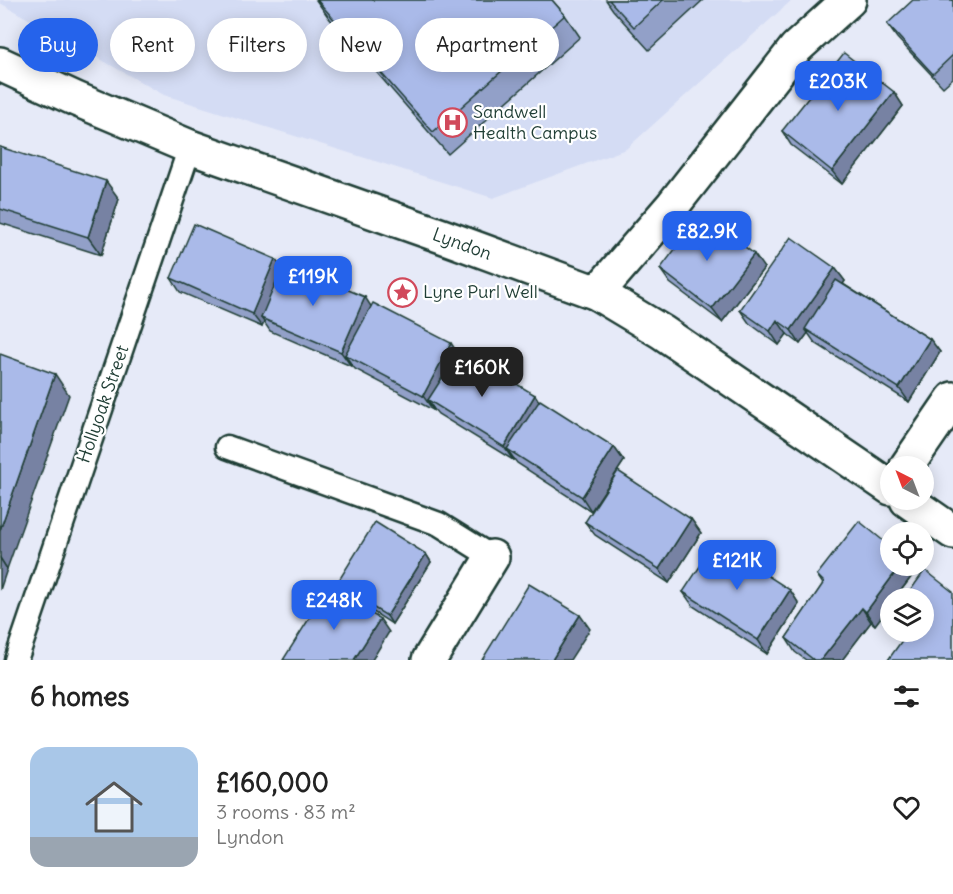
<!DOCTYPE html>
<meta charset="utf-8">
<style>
:root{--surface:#fff;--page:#f6f6f6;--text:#222;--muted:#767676;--accent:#2563eb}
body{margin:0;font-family:Delius,sans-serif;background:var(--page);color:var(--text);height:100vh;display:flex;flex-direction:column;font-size:22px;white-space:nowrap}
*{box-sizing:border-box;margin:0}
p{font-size:20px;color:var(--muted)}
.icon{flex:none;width:33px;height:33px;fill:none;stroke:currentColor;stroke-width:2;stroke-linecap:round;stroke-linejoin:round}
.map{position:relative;height:660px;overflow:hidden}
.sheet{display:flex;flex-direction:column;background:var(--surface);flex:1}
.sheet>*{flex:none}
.top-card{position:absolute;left:18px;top:18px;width:600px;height:54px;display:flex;gap:12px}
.needle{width:39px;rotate:318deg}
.tools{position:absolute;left:880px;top:456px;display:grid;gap:12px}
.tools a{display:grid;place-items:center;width:54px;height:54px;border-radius:50%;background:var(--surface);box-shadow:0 3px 15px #0003;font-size:30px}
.price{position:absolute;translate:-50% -51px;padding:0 14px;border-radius:12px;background:var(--accent);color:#fff;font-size:20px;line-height:39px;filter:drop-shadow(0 2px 3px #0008)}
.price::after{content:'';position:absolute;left:50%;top:36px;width:18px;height:14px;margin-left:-9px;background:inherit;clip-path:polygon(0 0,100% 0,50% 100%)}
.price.on{background:#222;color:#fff}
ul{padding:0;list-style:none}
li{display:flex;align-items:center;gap:18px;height:150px;padding:0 30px}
li span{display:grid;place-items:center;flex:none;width:168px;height:120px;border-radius:18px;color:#555}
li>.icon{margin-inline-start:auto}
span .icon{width:72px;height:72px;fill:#fffc;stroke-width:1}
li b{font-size:26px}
h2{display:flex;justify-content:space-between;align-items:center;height:72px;padding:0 30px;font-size:26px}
.tag{padding:0 21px;border-radius:27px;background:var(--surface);box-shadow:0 3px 15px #0003;font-size:21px;line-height:54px}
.tag.on{background:var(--accent);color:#fff}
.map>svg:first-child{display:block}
</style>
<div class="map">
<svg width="953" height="660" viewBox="0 0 953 660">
<rect width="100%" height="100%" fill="#e6eaf8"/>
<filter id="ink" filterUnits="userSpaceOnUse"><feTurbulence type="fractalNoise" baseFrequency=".0167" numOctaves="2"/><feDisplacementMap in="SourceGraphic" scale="12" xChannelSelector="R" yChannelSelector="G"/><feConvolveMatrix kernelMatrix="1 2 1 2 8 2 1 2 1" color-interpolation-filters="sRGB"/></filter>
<g filter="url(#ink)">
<!-- built -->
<path fill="#d4dcf4" d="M0 0H792L626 149 493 198 164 95 0 3Z"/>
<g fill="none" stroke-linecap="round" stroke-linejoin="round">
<defs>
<g id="lane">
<path d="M227 447 439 524 492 557"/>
<path d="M16 660 190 147"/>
</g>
<g id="street">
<path d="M597 293 673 205 796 48 849 0"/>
<path d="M907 466 953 399"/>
<path d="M429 660 492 557"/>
</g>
<g id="secondary">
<path d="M0 64 76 99 190 147 442 236 597 293 662 332 891 488"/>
<path d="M907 500 953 532"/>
</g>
</defs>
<!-- lane casing -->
<use href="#lane" stroke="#1f3d34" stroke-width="27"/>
<!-- street casing -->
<use href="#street" stroke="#1f3d34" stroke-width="38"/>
<!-- secondary casing -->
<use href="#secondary" stroke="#1f3d34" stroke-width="38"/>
<!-- lane -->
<use href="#lane" stroke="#fff" stroke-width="22"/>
<!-- street -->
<use href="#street" stroke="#fff" stroke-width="33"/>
<!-- secondary -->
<use href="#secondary" stroke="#fff" stroke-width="33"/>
</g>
<!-- wall -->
<g fill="#92a0c8" stroke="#1f3d34" stroke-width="1.5">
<path d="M316 0H552L565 15 580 37 448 154 329 18Z"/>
<path d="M606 0H703L649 50 613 10Z"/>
<path d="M953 0V78L943 87 897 38 887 24Z"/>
<path d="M894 92 903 106 842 184 791 145 782 131Z"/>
<path d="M0 147 119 199 101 255 0 223Z"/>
<path d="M282 268 371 306 535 395 539 402 614 447 624 461 591 511 517 463 514 459 513 460 438 414 433 408V410L355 369 352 365 351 366 270 331 264 322 262 327 180 292 171 278Z"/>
<path d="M764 268 722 322 670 283 660 269Z"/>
<path d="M835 268 845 281 843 284 930 339 940 352 909 402 815 343 808 333 800 344 787 334 779 345 749 323 740 310Z"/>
<path d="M691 519 701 533 669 583 595 535 585 522Z"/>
<path d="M426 554 431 562 392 624 342 592 336 585Z"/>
<path d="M915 572 875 625 871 622 842 660H806L795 652 786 638 823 584 817 575Z"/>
<path d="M790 590 799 604 767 654 693 606 683 592Z"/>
</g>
<!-- shaded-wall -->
<g fill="#7782a3" stroke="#1f3d34" stroke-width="1.5">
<path d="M894 92 903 106 842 184 832 171Z"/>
<path d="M106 181 119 199 101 255 88 237Z"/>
<path d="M754 254 764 268 722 322 712 309Z"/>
<path d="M275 259 285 272 261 318 264 322 262 327 252 314Z"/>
<path d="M835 268 845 281 809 332 805 329 808 333 800 344 791 330Z"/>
<path d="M365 297 374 311 345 355 352 365 351 366 341 352Z"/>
<path d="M777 320 787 334 779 345 770 331Z"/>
<path d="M930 339 940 352 909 402 899 388Z"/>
<path d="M451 343 460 357 428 400 433 408V410L423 396Z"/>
<path d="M55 374 69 395 7 569 0 558V530Z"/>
<path d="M535 395 544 409 507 449 514 459 513 460 504 447Z"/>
<path d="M614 447 624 461 591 511 582 497Z"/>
<path d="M691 519 701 533 669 583 659 569Z"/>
<path d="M426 554 431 562 392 624 387 616Z"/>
<path d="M0 558 7 569 0 590Z"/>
<path d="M900 566H911L915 572 895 598H891V604L875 625 866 612Z"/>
<path d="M790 590 799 604 767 654 758 640Z"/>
<path d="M862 608 871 622 842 660H821Z"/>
<path d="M580 615 590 629 570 660H552Z"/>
<path d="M380 619 389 632 372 660H354Z"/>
</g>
<!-- building -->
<g fill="#aabae9" stroke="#1f3d34" stroke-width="1.5">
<path d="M317 0H552L565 15 433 132Z"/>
<path d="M609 0H663L634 27Z"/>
<path d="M913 0H953V55L933 74 887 24Z"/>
<path d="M844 53 894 92 832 171 782 131Z"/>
<path d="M0 147 106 181 88 237 0 209Z"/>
<path d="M702 214 754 254 712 309 660 269Z"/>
<path d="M194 224 275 259 252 314 171 278Z"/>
<path d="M791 237 835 268 791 330 777 320 770 331 740 310Z"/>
<path d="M284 263 365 297 341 352 261 318Z"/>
<path d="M836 280 930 339 899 388 805 329Z"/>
<path d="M373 303 451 343 423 396 345 355Z"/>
<path d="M460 350 535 395 504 447 428 400Z"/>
<path d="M0 354 55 374 0 530Z"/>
<path d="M540 400 614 447 582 497 507 449Z"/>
<path d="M618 471 691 519 659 569 585 522Z"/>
<path d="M859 521 891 547V566H900L866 612 862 608 821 660H814L786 638 824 582 817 575Z"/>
<path d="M375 522 426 554 387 616 336 585Z"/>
<path d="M716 542 790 590 758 640 683 592Z"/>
<path d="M925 570 953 592V660H888L908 632H924V598H905Z"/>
<path d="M529 584 580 615 552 660H482Z"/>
<path d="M329 587 380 619 354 660H283Z"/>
</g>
</g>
<!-- icons -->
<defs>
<symbol id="hospital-ring" viewBox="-11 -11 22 22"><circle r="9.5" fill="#fff" stroke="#d1495b" stroke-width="1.5"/><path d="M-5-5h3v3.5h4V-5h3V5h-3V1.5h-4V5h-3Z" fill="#d1495b"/></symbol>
<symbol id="sight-ring" viewBox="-11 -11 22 22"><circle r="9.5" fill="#fff" stroke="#d1495b" stroke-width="1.5"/><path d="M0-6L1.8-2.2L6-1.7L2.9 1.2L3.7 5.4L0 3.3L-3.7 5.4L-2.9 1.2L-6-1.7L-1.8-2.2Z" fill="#d1495b"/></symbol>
</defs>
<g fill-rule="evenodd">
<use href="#hospital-ring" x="436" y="106" width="33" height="33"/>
<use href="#sight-ring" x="386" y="276" width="33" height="33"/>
</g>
<g text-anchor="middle" stroke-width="4.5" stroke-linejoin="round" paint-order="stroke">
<!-- poi labels -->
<g font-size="18" fill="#1f3d34" stroke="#fff" text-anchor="start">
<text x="473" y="118">Sandwell<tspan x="473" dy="21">Health Campus</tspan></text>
<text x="423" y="298">Lyne Purl Well</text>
</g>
<!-- street labels -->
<g font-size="18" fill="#1f3d34" stroke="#fff">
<text transform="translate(462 244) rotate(20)" y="6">Lyndon</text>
<text transform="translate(103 404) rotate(-71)" y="6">Hollyoak Street</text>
</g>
</g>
</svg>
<div class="tools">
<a><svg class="needle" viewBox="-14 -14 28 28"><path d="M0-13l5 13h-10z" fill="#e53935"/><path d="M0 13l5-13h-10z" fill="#767676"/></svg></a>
<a><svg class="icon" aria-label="locate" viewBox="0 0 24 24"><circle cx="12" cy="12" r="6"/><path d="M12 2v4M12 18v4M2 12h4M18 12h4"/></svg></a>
<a><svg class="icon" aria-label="layers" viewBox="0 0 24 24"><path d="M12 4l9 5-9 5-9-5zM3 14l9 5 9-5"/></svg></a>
</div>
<b class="price" style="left:838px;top:112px">£203K</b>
<b class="price" style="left:707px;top:262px">£82.9K</b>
<b class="price" style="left:313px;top:307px">£119K</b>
<b class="price on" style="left:482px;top:398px">£160K</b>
<b class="price" style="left:737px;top:591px">£121K</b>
<b class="price" style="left:334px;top:631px">£248K</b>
<div class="top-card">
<a class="tag on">Buy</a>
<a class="tag">Rent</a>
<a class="tag">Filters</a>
<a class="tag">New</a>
<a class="tag">Apartment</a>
</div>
</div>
<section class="sheet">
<h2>6 homes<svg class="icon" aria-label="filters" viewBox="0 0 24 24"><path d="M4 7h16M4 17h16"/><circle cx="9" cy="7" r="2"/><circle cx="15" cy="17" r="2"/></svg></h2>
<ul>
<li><span style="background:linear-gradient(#a9c7e8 75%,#9aa5b1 0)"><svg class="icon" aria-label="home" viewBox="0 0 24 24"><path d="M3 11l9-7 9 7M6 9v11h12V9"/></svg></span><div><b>£160,000</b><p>3 rooms · 83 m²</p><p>Lyndon</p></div><svg class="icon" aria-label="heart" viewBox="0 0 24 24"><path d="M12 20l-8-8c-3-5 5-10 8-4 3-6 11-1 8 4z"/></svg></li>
</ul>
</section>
